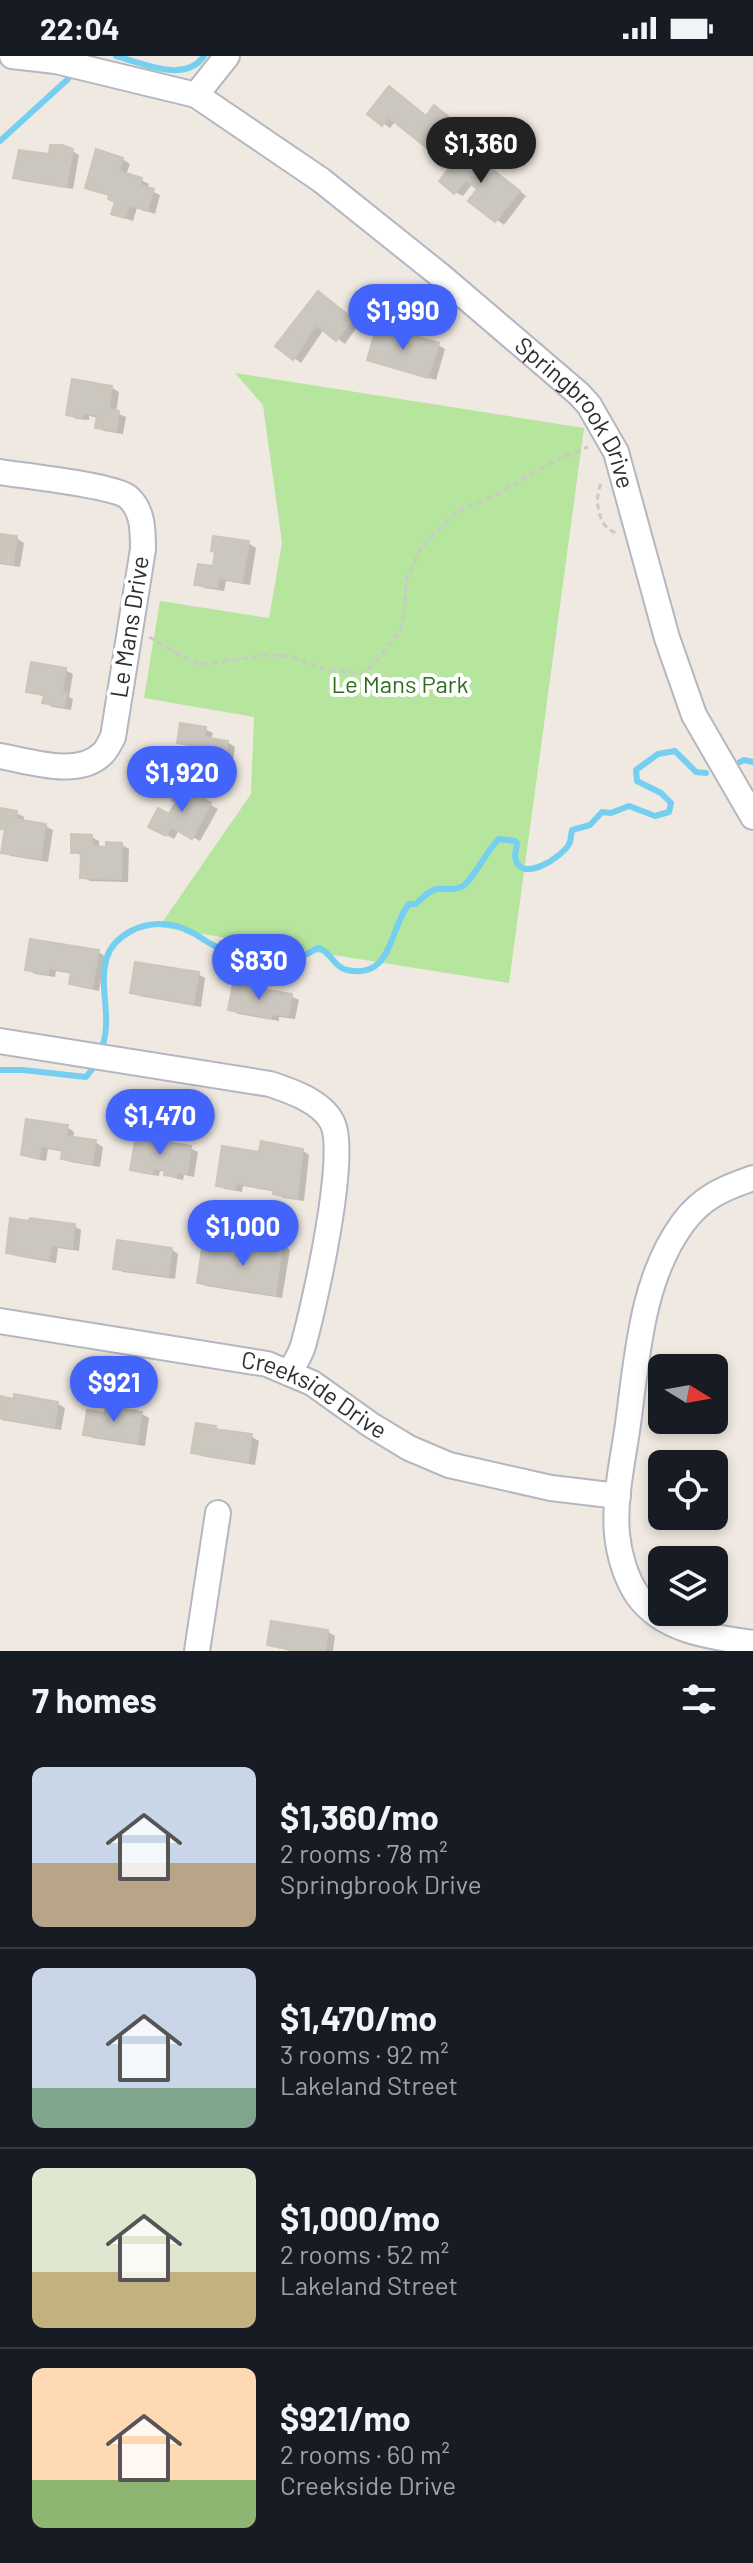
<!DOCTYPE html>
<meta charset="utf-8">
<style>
:root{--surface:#171b24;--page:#20242c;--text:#f1f3f6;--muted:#9ea1a6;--line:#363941;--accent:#4264fb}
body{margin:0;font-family:Barlow,sans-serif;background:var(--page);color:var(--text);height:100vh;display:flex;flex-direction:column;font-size:30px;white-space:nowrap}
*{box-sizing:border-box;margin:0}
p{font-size:26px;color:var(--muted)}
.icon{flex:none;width:44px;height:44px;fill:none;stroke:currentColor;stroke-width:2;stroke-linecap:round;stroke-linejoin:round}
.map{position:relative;height:1595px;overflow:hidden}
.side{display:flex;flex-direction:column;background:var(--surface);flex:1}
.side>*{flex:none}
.needle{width:52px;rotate:101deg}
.tools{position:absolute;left:648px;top:1298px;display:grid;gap:16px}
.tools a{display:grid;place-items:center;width:80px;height:80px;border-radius:12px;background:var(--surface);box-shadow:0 4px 12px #0003;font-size:40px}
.price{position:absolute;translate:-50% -68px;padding:0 18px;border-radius:28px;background:var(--accent);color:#fff;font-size:26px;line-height:52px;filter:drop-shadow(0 2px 4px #0008)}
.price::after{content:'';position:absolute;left:50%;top:48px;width:24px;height:18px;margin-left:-12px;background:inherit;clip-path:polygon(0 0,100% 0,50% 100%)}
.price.selected{background:#222;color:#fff}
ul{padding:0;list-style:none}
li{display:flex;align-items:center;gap:24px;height:200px;padding:0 32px}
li+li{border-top:2px solid var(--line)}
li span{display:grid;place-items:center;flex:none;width:224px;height:160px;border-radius:12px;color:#555}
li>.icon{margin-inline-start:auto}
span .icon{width:96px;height:96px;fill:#fffc;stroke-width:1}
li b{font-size:34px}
h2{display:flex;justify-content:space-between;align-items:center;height:96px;padding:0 32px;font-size:34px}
.status{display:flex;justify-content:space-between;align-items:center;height:56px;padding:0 40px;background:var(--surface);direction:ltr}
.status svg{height:22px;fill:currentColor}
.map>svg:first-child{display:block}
</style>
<div class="status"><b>22:04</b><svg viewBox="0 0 49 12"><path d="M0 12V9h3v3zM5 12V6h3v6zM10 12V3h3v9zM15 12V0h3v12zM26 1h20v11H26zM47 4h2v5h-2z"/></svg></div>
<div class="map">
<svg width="753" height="1595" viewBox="0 0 753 1595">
<rect width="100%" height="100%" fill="#efe9e1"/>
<!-- green -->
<path fill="#b6e59e" d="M235 317 584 372 509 927 159 871 251 738 254 661 144 642 160 545 269 562 282 487 263 349Z"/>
<!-- shadow -->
<g fill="#0003">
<path d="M442 56 456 67 436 94 396 65 390 72 370 58 427 61Z"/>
<path d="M72 95 79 99 73 133 23 125 15 121 51 100Z"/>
<path d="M473 99 526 140 504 169 471 144 480 132 473 127 463 140 455 136Z"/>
<path d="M122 103 130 108 126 119 141 124 149 128 147 133 160 139 155 158 137 152 133 165 121 161 114 157 117 146 111 140 87 131Z"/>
<path d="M326 242 359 268 345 288 324 273 301 307 294 302Z"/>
<path d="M380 284 438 289 445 293 436 324 377 307Z"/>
<path d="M112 332 119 336 116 357 126 361 123 378 104 375 97 371 99 362 89 360V364L76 363 68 358Z"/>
<path d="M0 480 16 482 24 487 20 511 0 508Z"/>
<path d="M248 487 256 492 250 529 226 525 224 535 204 532 197 528Z"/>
<path d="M65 614 73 618 69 641 73 643 71 654 52 651 44 646 45 641 28 635Z"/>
<path d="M205 673 213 677 211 684 227 686 235 691 229 728 196 722 188 718 195 706 197 692 179 686Z"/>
<path d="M180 732 218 753 200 785 179 774 174 783 151 770 170 761 178 745Z"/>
<path d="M0 754 16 757 24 761 23 766 45 770 53 774 48 806 11 800 4 796 7 775 0 772Z"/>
<path d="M92 781 99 785V792L122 789 129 793 128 826 90 825 82 821 83 800 73 796Z"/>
<path d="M98 896 105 900 99 935 79 931 71 927 73 918 56 915 55 921 35 918 27 913Z"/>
<path d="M198 918 205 922 201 951 139 940 132 936Z"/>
<path d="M291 940 299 944 295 963 279 961V965L238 958 230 953Z"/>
<path d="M67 1071 74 1076 73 1083 95 1086 103 1091 100 1111 70 1106 63 1102 64 1096 48 1093 46 1105 30 1102 23 1098Z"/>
<path d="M190 1092 198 1096 194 1121 184 1119 183 1124 174 1122 166 1116 160 1115 159 1120 140 1117 132 1113Z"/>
<path d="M302 1094 309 1099 304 1145 283 1142 276 1136 243 1130 242 1136 225 1133 218 1129 261 1098Z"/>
<path d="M74 1170 81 1174 79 1195 58 1192 56 1207 16 1200 8 1196Z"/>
<path d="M283 1189 290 1194 282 1242 206 1230 199 1226Z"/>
<path d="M171 1193 178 1198 175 1223 123 1216 115 1212Z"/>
<path d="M0 1342 58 1348 65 1352 61 1374 1 1364Z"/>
<path d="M108 1352 142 1358 149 1362 145 1390 93 1382 85 1378 107 1359Z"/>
<path d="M215 1371 224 1376 251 1380 259 1385 255 1409 201 1400 193 1396Z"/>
<path d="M273 1567 328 1576 335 1580 333 1595H296L277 1592 269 1588Z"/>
</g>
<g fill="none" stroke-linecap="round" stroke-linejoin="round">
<!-- stream -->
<g stroke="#75cff0" stroke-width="6">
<path d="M116 0C143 7 185 28 204 0"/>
<path d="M0 85 68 23"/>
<path d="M740 706 744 704 753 706"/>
<path d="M103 988C112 959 98 930 107 901 111 889 120 881 131 875 150 865 172 866 191 876 202 881 211 891 224 893 239 897 251 890 266 893 279 895 290 900 303 900L318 892C331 895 333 911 347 914 393 924 389 872 409 848H416C422 842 428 835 437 833 446 832 455 835 463 830 475 821 486 795 499 783L515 785 517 787C517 792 515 796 515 800 518 830 564 801 570 786 571 782 571 778 572 774L590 769 602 756 611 757 629 750 655 760 669 756 671 747 661 737 637 725 636 714 658 698 675 695 696 716 706 717"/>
<path d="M0 1014H23L86 1021 93 1012"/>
</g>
</g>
<!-- building -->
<g fill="#cbc7bf" stroke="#cbc5ba" stroke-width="2">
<path d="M389 30 426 60 434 49 450 62 427 92 388 61 382 70 367 58Z"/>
<path d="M50 89H62L73 93 66 131 13 122 19 94 49 98Z"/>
<path d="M465 92 520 135 495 166 468 145 477 133 466 124 454 138 439 125Z"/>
<path d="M96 93 123 102 119 115 142 122 140 129 154 133 147 155 129 149 125 162 111 158 115 146 108 143 109 139 85 132Z"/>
<path d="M318 235 353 263 336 285 316 269 293 304 275 290Z"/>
<path d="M381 270 439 287 428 322 367 304 374 280 378 282Z"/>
<path d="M72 323 112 330 109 353 119 355 116 375 95 372 97 359 82 357V362L66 359Z"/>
<path d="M0 478 17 480 13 508 0 506Z"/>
<path d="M213 480 249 485 242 526 219 522 217 532 194 529 198 508 213 510 215 496 211 495Z"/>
<path d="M31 606 66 612 62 636 67 637 64 651 42 647 44 639 26 636Z"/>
<path d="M180 667 206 671 204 681 228 685 222 725 186 719 188 703 193 704 195 690 177 687Z"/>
<path d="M180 730 211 747 192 783 171 771 166 780 148 771 158 752 169 758 176 746 172 744Z"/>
<path d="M0 752 17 755 16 763 46 768 40 803 1 797 5 773H0Z"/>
<path d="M71 778 92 779V790L106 791V786L122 787 121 823 80 822 81 797H71Z"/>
<path d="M30 883 99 894 92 932 69 928 71 916 49 912 48 918 25 914Z"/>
<path d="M135 906 199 916 193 948 130 937Z"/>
<path d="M233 928 292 938 288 960 272 958 271 962 228 954Z"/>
<path d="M26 1063 68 1069 66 1080 96 1084 92 1108 61 1103 62 1094 41 1090 39 1102 21 1099Z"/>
<path d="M136 1080 191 1090 187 1118 177 1116 176 1121 164 1119 165 1114 153 1112 152 1118 130 1114Z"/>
<path d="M261 1085 303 1093 297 1143 273 1138 274 1134 236 1127 235 1133 216 1130 222 1090 259 1096Z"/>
<path d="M10 1162 29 1165 30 1162 75 1168 72 1192 51 1189 49 1204 6 1197Z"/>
<path d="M251 1182 283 1187 275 1239 197 1227 202 1193 248 1200Z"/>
<path d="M117 1184 172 1192 168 1220 113 1213Z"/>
<path d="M14 1338 58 1346 54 1372 0 1362V1340L14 1343Z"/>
<path d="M106 1350 142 1356 137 1387 83 1379 87 1354 105 1357Z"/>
<path d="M196 1367 216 1370 215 1373 252 1378 248 1406 191 1397Z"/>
<path d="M271 1565 328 1574 325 1595H296L267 1589Z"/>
</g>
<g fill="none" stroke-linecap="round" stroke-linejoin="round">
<defs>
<g id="minor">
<path id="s1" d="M12 0 56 5 196 39 321 124 441 220 579 338 589 349 616 396 667 582 694 659 753 761"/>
<path d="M196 39 227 0"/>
<path d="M0 416C25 420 112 429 128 441 143 454 143 475 143 493L113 681C110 686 107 694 102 698 78 722 29 705 0 700"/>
<path d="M0 985 270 1028C291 1035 321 1045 332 1066 349 1097 314 1251 303 1290 300 1299 294 1309 289 1317"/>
<path d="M753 1122C724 1132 702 1141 683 1167 640 1225 637 1306 627 1375 622 1408 614 1444 617 1478 619 1499 626 1523 638 1540 664 1576 713 1581 753 1587"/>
<path id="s2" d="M0 1265 267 1308 312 1327 371 1369 409 1392 449 1409 551 1432 618 1440"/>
<path d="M197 1595 218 1457"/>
</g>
</defs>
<!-- minor casing -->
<use href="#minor" stroke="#b4b7c1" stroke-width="28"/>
<!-- path -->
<g stroke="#c9c9c9" stroke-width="3" stroke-dasharray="6 4" stroke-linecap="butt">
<path d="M601 428C593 444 599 475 618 477"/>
<path d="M149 581C168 590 184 606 206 608L266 599 288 600 328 614 361 617 372 610 400 575 405 552 406 525 419 495 435 477 458 455 490 442 562 401 588 391"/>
</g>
<!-- minor -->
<use href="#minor" stroke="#fff" stroke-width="24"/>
</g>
<g text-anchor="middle" stroke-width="8" stroke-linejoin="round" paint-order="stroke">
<!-- street labels -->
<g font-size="24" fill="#2e2e2e" stroke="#fff">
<text dy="8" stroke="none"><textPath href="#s1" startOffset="688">Springbrook Drive</textPath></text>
<text transform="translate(130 571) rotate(-81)" y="8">Le Mans Drive</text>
<text dy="8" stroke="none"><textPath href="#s2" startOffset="326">Creekside Drive</textPath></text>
</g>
<!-- park labels -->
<g font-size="24" fill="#2c6e1b" stroke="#fff">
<text x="400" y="637">Le Mans Park</text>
</g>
</g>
</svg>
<div class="tools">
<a><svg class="needle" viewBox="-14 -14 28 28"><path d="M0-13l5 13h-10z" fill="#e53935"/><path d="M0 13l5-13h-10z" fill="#9ea1a6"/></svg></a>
<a><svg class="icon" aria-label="locate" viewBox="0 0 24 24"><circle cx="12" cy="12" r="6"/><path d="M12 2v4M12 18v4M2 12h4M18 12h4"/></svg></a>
<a><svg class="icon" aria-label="layers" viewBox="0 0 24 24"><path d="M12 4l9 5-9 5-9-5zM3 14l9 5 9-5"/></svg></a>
</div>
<b class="price selected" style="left:481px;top:129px">$1,360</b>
<b class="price" style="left:403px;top:296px">$1,990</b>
<b class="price" style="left:182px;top:758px">$1,920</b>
<b class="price" style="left:259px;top:946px">$830</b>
<b class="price" style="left:160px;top:1101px">$1,470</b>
<b class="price" style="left:243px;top:1212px">$1,000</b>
<b class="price" style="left:114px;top:1368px">$921</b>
</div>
<section class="side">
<h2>7 homes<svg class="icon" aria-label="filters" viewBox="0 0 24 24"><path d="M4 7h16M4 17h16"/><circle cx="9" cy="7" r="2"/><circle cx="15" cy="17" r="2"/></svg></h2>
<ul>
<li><span style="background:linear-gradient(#c9d6e8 60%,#b9a48a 0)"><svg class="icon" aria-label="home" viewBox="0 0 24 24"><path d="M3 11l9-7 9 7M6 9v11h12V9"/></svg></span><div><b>$1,360/mo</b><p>2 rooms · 78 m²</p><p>Springbrook Drive</p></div></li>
<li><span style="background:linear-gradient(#c9d6e8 75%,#7fa58c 0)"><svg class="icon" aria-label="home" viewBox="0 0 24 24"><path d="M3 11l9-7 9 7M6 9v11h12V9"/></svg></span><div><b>$1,470/mo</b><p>3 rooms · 92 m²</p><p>Lakeland Street</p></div></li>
<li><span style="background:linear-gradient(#dfe7d0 65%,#c2b280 0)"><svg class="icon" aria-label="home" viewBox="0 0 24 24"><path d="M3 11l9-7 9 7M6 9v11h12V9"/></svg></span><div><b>$1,000/mo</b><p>2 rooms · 52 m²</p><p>Lakeland Street</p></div></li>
<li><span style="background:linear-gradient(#ffd9b3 70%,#8fb573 0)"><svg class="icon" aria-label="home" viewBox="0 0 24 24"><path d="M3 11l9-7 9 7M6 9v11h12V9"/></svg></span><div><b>$921/mo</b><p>2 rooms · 60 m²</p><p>Creekside Drive</p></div></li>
</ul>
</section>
